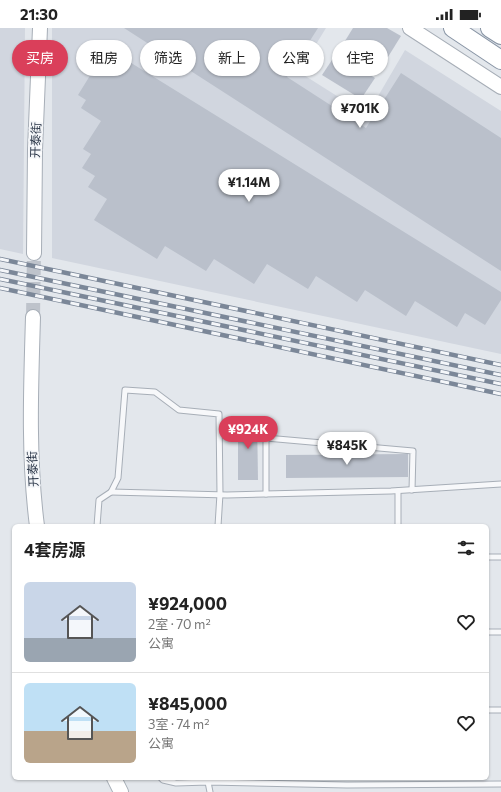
<!DOCTYPE html>
<html lang="zh">
<meta charset="utf-8">
<style>
:root{--surface:#fff;--page:#f6f6f6;--text:#222;--muted:#767676;--line:#e0e0e0;--accent:#da3f5a}
body{margin:0;font-family:Commissioner,"Noto Sans SC",sans-serif;background:var(--page);color:var(--text);height:100vh;display:flex;flex-direction:column;font-size:15px;white-space:nowrap}
*{box-sizing:border-box;margin:0}
p{font-size:13px;color:var(--muted)}
.icon{flex:none;width:22px;height:22px;fill:none;stroke:currentColor;stroke-width:2;stroke-linecap:round;stroke-linejoin:round}
.map{position:relative;flex:1;overflow:hidden}
.drawer{position:absolute;left:12px;top:496px;width:477px;height:256px;display:flex;flex-direction:column;background:var(--surface);border-radius:6px;box-shadow:0 1px 3px #0004}
.drawer>*{flex:none}
.hud{position:absolute;left:12px;top:12px;width:477px;height:36px;display:flex;gap:8px}
.price{position:absolute;translate:-50% -34px;padding:0 9px;border-radius:14px;background:#fff;color:#222;font-size:13px;line-height:26px;filter:drop-shadow(0 1px 2px #0008)}
.price::after{content:'';position:absolute;left:50%;top:24px;width:12px;height:9px;margin-left:-6px;background:inherit;clip-path:polygon(0 0,100% 0,50% 100%)}
.price.active{background:var(--accent);color:#fff}
ul{padding:0;list-style:none}
li{display:flex;align-items:center;gap:12px;height:100px;padding:0 12px}
li+li{border-top:1px solid var(--line)}
li span{display:grid;place-items:center;flex:none;width:112px;height:80px;border-radius:6px;color:#555}
li>.icon{margin-inline-start:auto}
span .icon{width:48px;height:48px;fill:#fffc;stroke-width:1}
li b{font-size:17px}
h2{display:flex;justify-content:space-between;align-items:center;height:48px;padding:0 12px;font-size:17px}
.tag{padding:0 14px;border-radius:18px;background:var(--surface);box-shadow:0 1px 3px #0004;font-size:14px;line-height:36px}
.tag.active{background:var(--accent);color:#fff}
.status{display:flex;justify-content:space-between;align-items:center;height:28px;padding:0 20px;background:var(--surface);direction:ltr}
.status svg{height:11px;fill:currentColor}
.map>svg:first-child{display:block}
</style>
<div class="status"><b>21:30</b><svg viewBox="0 0 49 12"><path d="M0 12V9h3v3zM5 12V6h3v6zM10 12V3h3v9zM15 12V0h3v12zM26 1h20v11H26zM47 4h2v5h-2z"/></svg></div>
<div class="map">
<svg width="501" height="764" viewBox="0 0 501 764">
<rect width="100%" height="100%" fill="#e3e7ec"/>
<!-- built -->
<g fill="#d1d6df">
<path d="M0 0H25L23 226 0 221Z"/>
<path d="M52 0H326L299 44 367 87 405 22 501 83V326L52 230Z"/>
</g>
<!-- building -->
<g fill="#bac0cb">
<path d="M124 0H318L287 49 366 100 401 45 501 110V243Z"/>
<path d="M353 0H387L401 8 378 45 340 21Z"/>
<path d="M107 20 501 264V272L485 297 465 285 457 299 415 273 406 288 365 262 357 274 316 248 308 261 267 236 254 256 214 231 206 243 165 218 157 231 94 192 107 171 88 159 95 148 82 140 91 126 83 121 101 93 81 80 86 72 78 67Z"/>
<path d="M336 26 375 50 361 71 322 47Z"/>
<path d="M257 390 258 452H238V391Z"/>
<path d="M408 426V449L286 450V427Z"/>
</g>
<g fill="none" stroke-linecap="round" stroke-linejoin="round">
<!-- secondary-tunnel -->
<path stroke="#bec3cb" stroke-width="14" stroke-dasharray="14 7" stroke-linecap="butt" d="M33 289 34 225"/>
<defs>
<g id="lane">
<path d="M111 464 227 467 391 463 501 456"/>
<path d="M266 466V410L413 423 412 462"/>
<path d="M97 498 99 472 111 464 118 450 125 362 155 364 179 382 219 386 220 466 218 498"/>
<path d="M398 498V463"/>
<path d="M487 529H501"/>
<path d="M487 604H501"/>
<path d="M487 682H501"/>
<path d="M161 750 163 752 176 755 208 754 347 757 501 756"/>
<path d="M208 750V754L210 764"/>
</g>
<g id="secondary">
<path d="M410 0 501 59"/>
<path d="M34 225 35 122 40 0"/>
<path d="M33 289C31 358 28 428 37 498"/>
<path d="M114 750 121 764"/>
</g>
<g id="highway">
<path d="M453 0 501 32"/>
<path d="M490 0 501 7"/>
</g>
</defs>
<!-- lane casing -->
<use href="#lane" stroke="#a7aeb7" stroke-width="7"/>
<!-- secondary casing -->
<use href="#secondary" stroke="#a7aeb7" stroke-width="16"/>
<!-- highway casing -->
<use href="#highway" stroke="#8995a5" stroke-width="20"/>
<!-- lane -->
<use href="#lane" stroke="#f7f8fa" stroke-width="5"/>
<!-- secondary -->
<use href="#secondary" stroke="#fff" stroke-width="14"/>
<!-- highway -->
<use href="#highway" stroke="#fff" stroke-width="18"/>
<defs>
<g id="rail">
<path d="M0 231 501 337"/>
<path d="M0 242 501 347"/>
<path d="M0 251 501 356"/>
<path d="M0 260 501 366"/>
</g>
</defs>
<!-- rail casing -->
<use href="#rail" stroke="#7b8798" stroke-width="4.5"/>
<!-- rail -->
<use href="#rail" stroke="#f4f6f9" stroke-width="3" stroke-dasharray="9" stroke-linecap="butt"/>
</g>
<g text-anchor="middle" stroke-width="3.5" stroke-linejoin="round" paint-order="stroke">
<!-- street labels -->
<g font-size="12" fill="#293547" stroke="#f4f6f9">
<text transform="translate(36 112) rotate(-88)" y="4">开泰街</text>
<text transform="translate(33 441) rotate(-93)" y="4">开泰街</text>
</g>
</g>
</svg>
<b class="price" style="left:360px;top:101px">¥701K</b>
<b class="price" style="left:249px;top:175px">¥1.14M</b>
<b class="price active" style="left:248px;top:422px">¥924K</b>
<b class="price" style="left:347px;top:438px">¥845K</b>
<div class="hud">
<a class="tag active">买房</a>
<a class="tag">租房</a>
<a class="tag">筛选</a>
<a class="tag">新上</a>
<a class="tag">公寓</a>
<a class="tag">住宅</a>
</div>
<section class="drawer">
<h2>4套房源<svg class="icon" aria-label="filters" viewBox="0 0 24 24"><path d="M4 7h16M4 17h16"/><circle cx="9" cy="7" r="2"/><circle cx="15" cy="17" r="2"/></svg></h2>
<ul>
<li><span style="background:linear-gradient(#c9d6e8 70%,#9aa5b1 0)"><svg class="icon" aria-label="home" viewBox="0 0 24 24"><path d="M3 11l9-7 9 7M6 9v11h12V9"/></svg></span><div><b>¥924,000</b><p>2室 · 70 m²</p><p>公寓</p></div><svg class="icon" aria-label="heart" viewBox="0 0 24 24"><path d="M12 20l-8-8c-3-5 5-10 8-4 3-6 11-1 8 4z"/></svg></li>
<li><span style="background:linear-gradient(#bfe0f5 60%,#b9a48a 0)"><svg class="icon" aria-label="home" viewBox="0 0 24 24"><path d="M3 11l9-7 9 7M6 9v11h12V9"/></svg></span><div><b>¥845,000</b><p>3室 · 74 m²</p><p>公寓</p></div><svg class="icon" aria-label="heart" viewBox="0 0 24 24"><path d="M12 20l-8-8c-3-5 5-10 8-4 3-6 11-1 8 4z"/></svg></li>
</ul>
</section>
</div>
